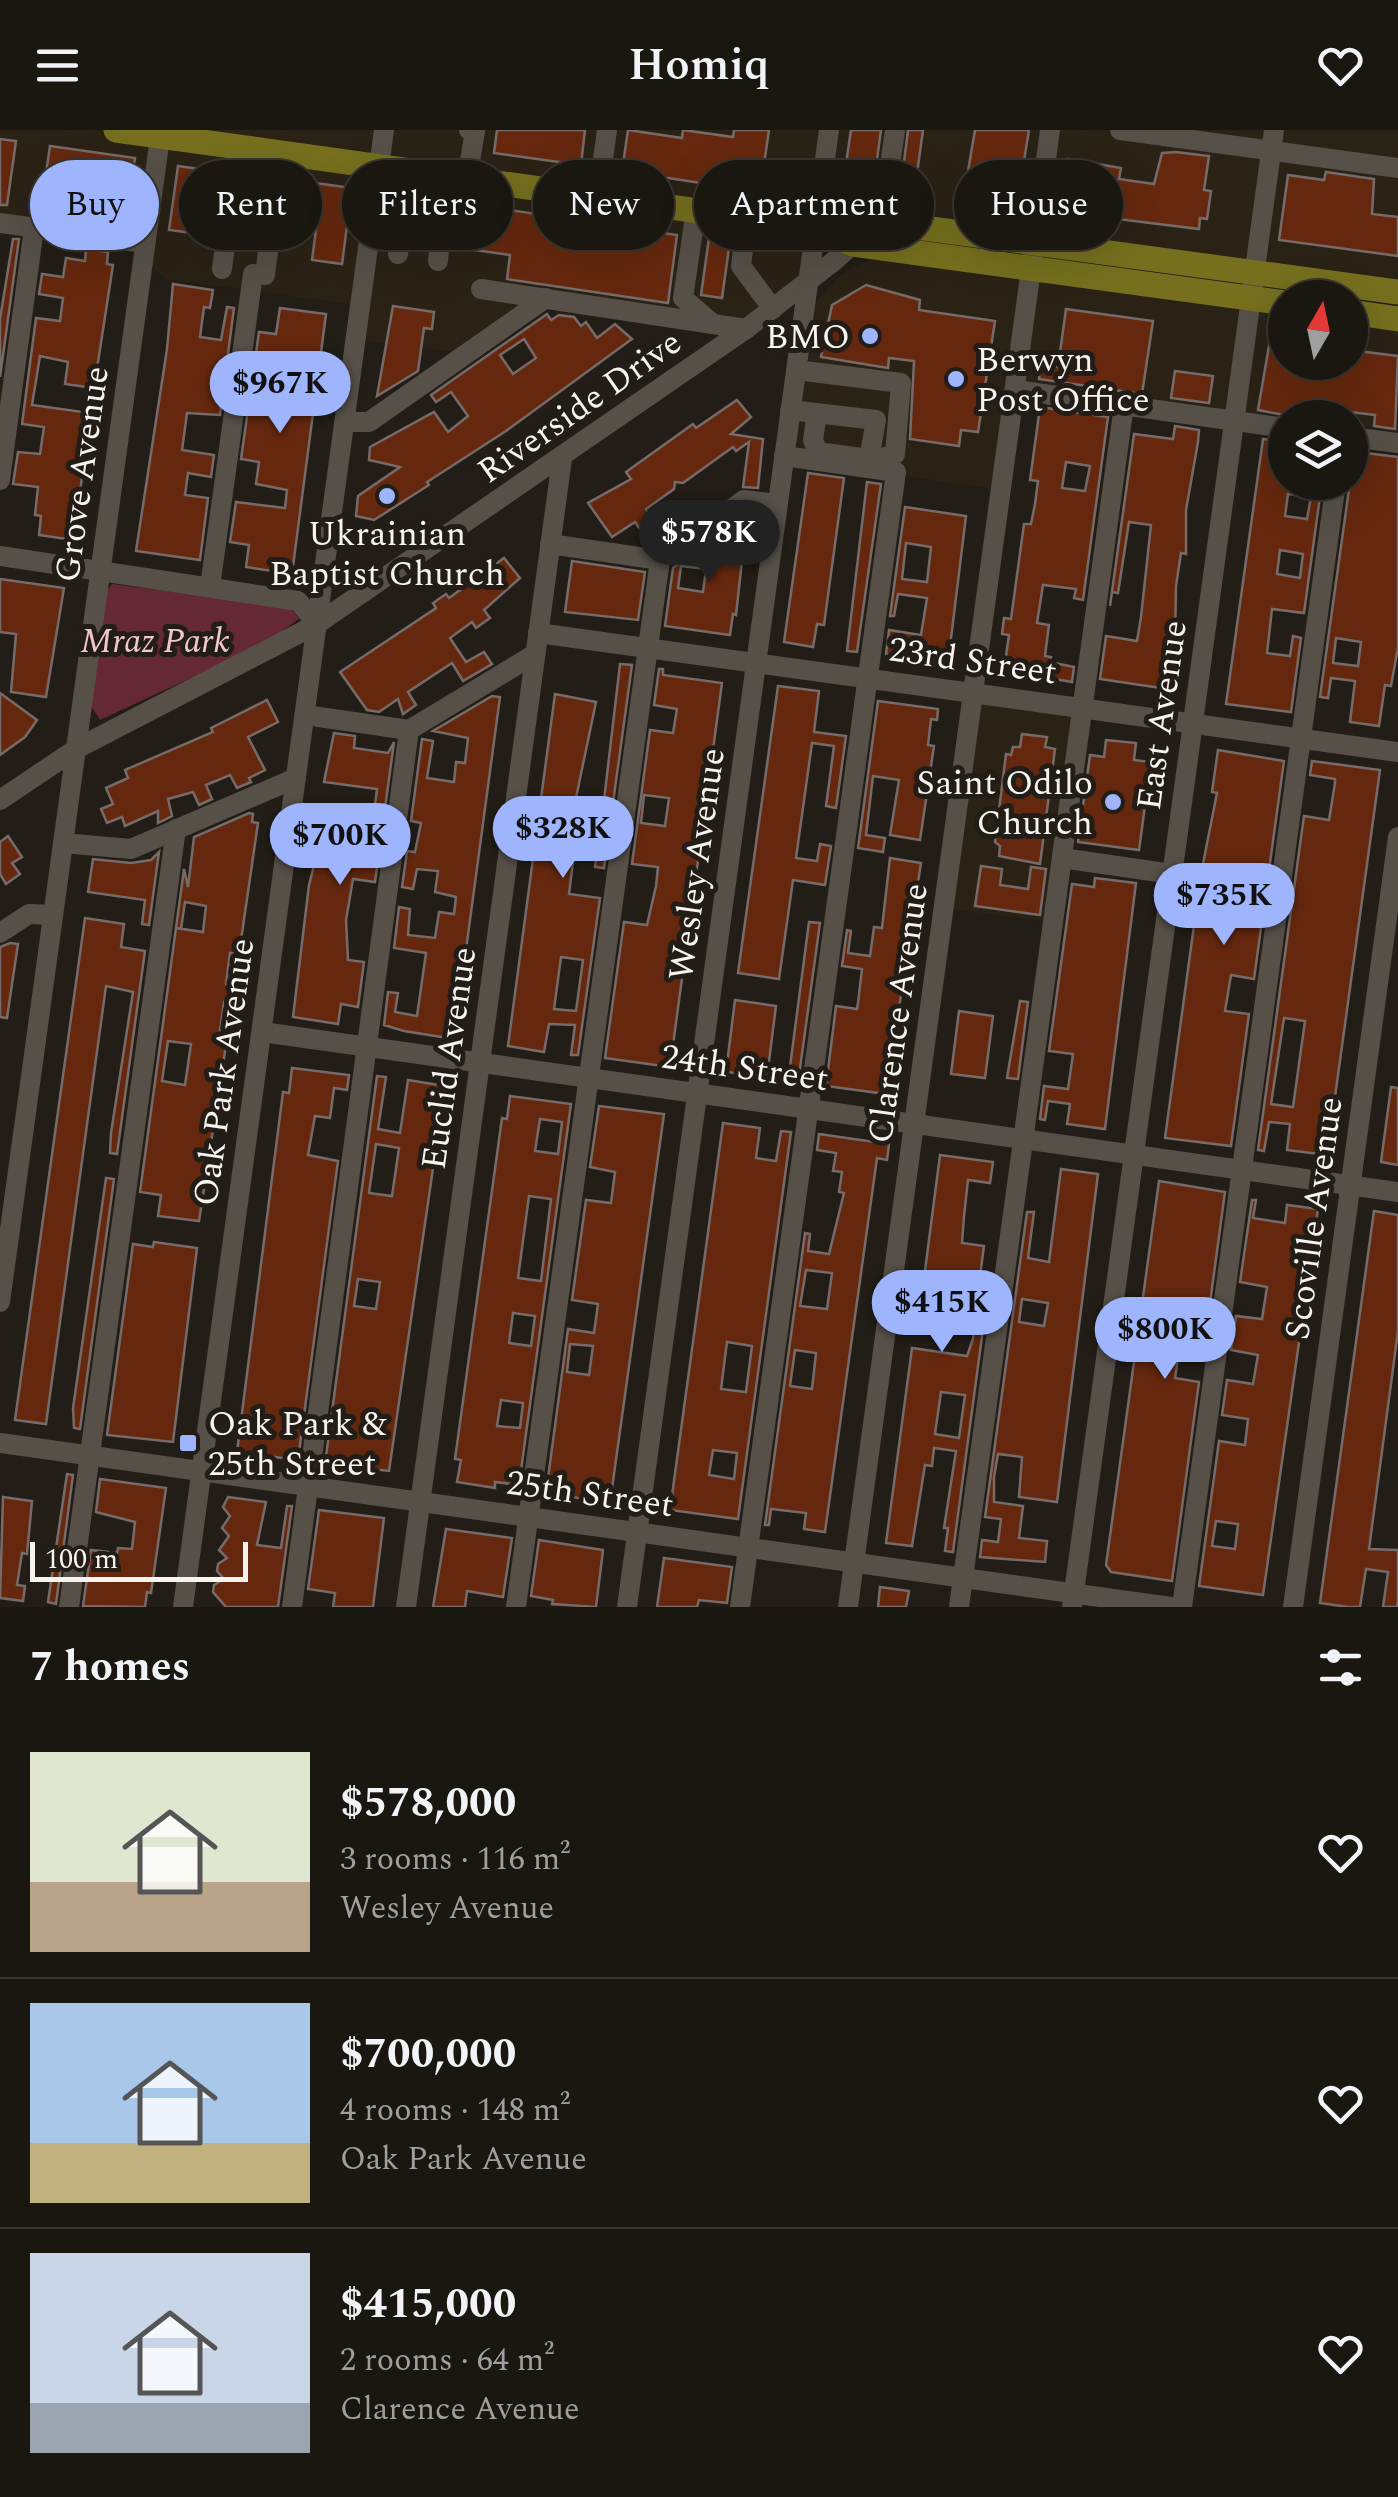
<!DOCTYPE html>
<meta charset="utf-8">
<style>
:root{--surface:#1a1610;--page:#231f19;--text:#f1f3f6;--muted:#9f9f9f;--line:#383530;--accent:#9eb4fd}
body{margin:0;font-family:Spectral,serif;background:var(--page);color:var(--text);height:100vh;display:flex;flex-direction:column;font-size:38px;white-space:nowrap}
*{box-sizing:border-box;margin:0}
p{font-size:32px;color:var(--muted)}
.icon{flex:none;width:55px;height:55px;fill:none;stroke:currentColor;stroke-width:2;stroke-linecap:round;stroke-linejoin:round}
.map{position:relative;height:1477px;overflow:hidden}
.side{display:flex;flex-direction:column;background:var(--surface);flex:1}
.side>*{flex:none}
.hud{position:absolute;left:30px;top:30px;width:1340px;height:90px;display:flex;gap:20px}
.needle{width:65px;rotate:9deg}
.controls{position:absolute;left:1268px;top:150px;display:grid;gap:20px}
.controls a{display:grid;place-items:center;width:100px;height:100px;border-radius:50%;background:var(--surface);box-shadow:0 10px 40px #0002,0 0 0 2px var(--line);font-size:50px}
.scale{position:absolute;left:30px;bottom:25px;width:218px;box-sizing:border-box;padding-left:10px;border:5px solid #f7f3ef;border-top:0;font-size:28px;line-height:35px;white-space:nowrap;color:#f7f3ef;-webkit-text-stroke:8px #221d16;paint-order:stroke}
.price{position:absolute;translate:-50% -85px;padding:0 22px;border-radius:35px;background:var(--accent);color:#111;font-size:32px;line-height:65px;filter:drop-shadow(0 2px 5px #0008)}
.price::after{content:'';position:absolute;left:50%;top:60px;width:30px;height:22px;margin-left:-15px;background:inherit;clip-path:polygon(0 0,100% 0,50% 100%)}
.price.selected{background:#222;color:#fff}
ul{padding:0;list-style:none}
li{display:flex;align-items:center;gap:30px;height:250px;padding:0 30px}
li+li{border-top:2px solid var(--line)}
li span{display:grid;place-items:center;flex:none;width:280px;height:200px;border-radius:0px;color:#555}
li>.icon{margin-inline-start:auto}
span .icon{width:120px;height:120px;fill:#fffc;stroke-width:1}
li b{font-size:42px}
h2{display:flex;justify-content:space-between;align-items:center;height:120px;padding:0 30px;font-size:42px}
.tag{padding:0 35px;border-radius:45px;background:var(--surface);box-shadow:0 10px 40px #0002,0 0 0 2px var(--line);font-size:35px;line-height:90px}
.tag.selected{background:var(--accent);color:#111}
header{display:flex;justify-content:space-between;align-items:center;height:130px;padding:0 30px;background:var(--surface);font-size:45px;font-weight:600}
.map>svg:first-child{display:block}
</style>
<header><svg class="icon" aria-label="menu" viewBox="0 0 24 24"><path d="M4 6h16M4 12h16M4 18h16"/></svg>Homiq<svg class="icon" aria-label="heart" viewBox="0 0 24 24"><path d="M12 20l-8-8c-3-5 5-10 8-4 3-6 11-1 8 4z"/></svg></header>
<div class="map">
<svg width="1398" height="1477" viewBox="0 0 1398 1477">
<rect width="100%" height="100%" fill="#221d16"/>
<!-- built -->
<g fill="#2b2216">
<path d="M0 0H381L359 175 165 149 142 126 143 115 0 94Z"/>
<path d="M387 0H825L812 94 383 33Z"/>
<path d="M831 0H1398V160L818 94Z"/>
<path d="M382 38 811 99 806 151 740 200 534 171 461 223 359 210Z"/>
<path d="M876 126 1020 146 992 359 792 329 815 172 841 144Z"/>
<path d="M1033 148 1285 182V232H1350V191L1398 198V317L1350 310V288H1285V301L1017 263Z"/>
<path d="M970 560 1083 575 1055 792 941 778Z"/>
</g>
<!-- green -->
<path fill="#652835" d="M112 454 290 477 299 489 262 515 100 590 91 576 107 460Z"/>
<!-- building -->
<g fill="#65280e" stroke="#766b68" stroke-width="2.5" fill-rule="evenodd">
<path d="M497 0H585L581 35 494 23Z"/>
<path d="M628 0 682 8 683 0 733 7 734 0H769L760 62 622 41Z"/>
<path d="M851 0H881L874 52 844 47Z"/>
<path d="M908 0H923L915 58 901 56Z"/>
<path d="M975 0H1029L1017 73 964 65Z"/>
<path d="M0 9 16 11 7 75H0Z"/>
<path d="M50 16 135 28 126 92 76 85 78 76 42 71Z"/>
<path d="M1176 22 1209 26 1204 60 1211 61 1207 89 1200 88 1199 99 1061 82 1068 29 1121 38 1119 49 1154 54 1162 23Z"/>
<path d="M178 36 221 42 219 53 211 52 205 93 195 92 193 103 169 100Z"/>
<path d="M1326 42 1374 49 1372 84 1398 87V126L1279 110 1288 45 1324 50Z"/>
<path d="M308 52 352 58 342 134 312 130 319 77 297 74 300 58Z"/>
<path d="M457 72 677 105 668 173 507 149 510 125 453 117Z"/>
<path d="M709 108 730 111 722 168 701 165Z"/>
<path d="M13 109H19L0 247V189Z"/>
<path d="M86 119 108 122 107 134 113 135 94 258 65 254 68 232 40 226 32 275 90 283 74 410 39 405 41 386 35 385 38 357 13 354 18 322 40 324 44 297 22 294 36 188 60 191 63 168 39 164 42 144 63 147 66 128 85 131Z"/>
<path d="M173 154 213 160 210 178 204 177 200 207 221 210 227 177 234 178 220 285 187 283 182 320 214 325 211 347 188 343 185 365 208 368 200 430 136 421 167 219Z"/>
<path d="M866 155 920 170 919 180 995 191 978 302 961 300 959 316 910 309 914 231 889 228 888 238 821 227 832 175Z"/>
<path d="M393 176 434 182 432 199 424 198 418 241 377 266Z"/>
<path d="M280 178 326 184 292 444 246 437 249 415 230 412 236 372 285 378 287 360 256 354 259 332 241 329 259 202 276 204Z"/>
<path d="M1066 179 1153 191 1142 264 1039 249 1041 235 1058 237Z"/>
<path d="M547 184 551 190 559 185 574 187 581 196 586 192 597 208 615 194 632 209 506 301 427 352 429 355 374 390 356 386 358 366 400 337 369 330 370 317 434 282 448 302 468 286 451 262 436 272 431 265ZM524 209 536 228 513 244 500 225Z"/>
<path d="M1270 210 1285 211V232H1350V220L1398 226 1395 299 1374 296 1375 285 1350 282 1349 288H1333L1294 282V287L1258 280Z"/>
<path d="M1175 241 1213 246 1209 273 1171 268Z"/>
<path d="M737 270 751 287 731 304 763 309 758 358 743 357 749 312 736 321 733 317 683 353 675 352 674 359 646 379 658 397 689 374 702 383 656 416 651 415 635 392 612 407 588 373 631 349 626 342 693 294 696 298Z"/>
<path d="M1040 277 1108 287 1083 470 1074 468 1076 459 1043 455 1037 493 1049 495 1045 526 1051 527 1050 532 1074 537 1072 552 1004 540 1009 505 1002 504 1004 488 1011 489 1024 394H1031L1035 374 1038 351 1030 350ZM1066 332 1090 336 1085 361 1062 358Z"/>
<path d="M1175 296 1199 300 1198 312 1186 380V424L1181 423 1176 456 1175 510 1168 509 1161 558 1100 549 1106 506 1137 511 1141 487 1151 395 1129 392 1118 463 1112 462 1110 476 1134 304 1173 309Z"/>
<path d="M1263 309 1285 312V352H1322L1304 483 1272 479 1267 523 1290 526 1293 506 1301 508 1291 582 1226 574ZM1288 364 1311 367 1307 389 1285 386ZM1280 420 1303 424 1300 448 1277 444Z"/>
<path d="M1350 321 1398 327V517L1391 556 1385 555 1379 596 1350 592 1355 551 1331 548 1328 568 1320 567 1350 352ZM1336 508 1361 512 1358 536 1333 533Z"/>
<path d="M808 343 844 348 824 495 817 494 813 517 784 512Z"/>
<path d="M867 352 881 354 857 522 847 521Z"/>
<path d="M905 377 966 386 948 533 886 524 889 500 921 505 927 468 898 464 894 486H890ZM906 413 931 417 927 452 902 449Z"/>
<path d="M747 385 736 485 733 484 730 505 665 496 673 438 693 423 699 424 700 418ZM681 436 706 439 703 462 678 458Z"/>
<path d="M504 428 520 448 484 480 490 488 476 498 472 492 450 508 466 532 484 522 492 534 463 551 452 533 408 562 416 575 403 584 398 569 379 582 367 580 340 542 436 478 433 473 446 464 449 468Z"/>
<path d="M572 431 645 442 638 490 565 482Z"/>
<path d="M0 449 64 458 46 567 11 562 16 504 0 502Z"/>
<path d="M620 534 632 535 604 738 595 737 598 711 576 708 569 764 600 768 578 925H571L575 895 549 894 544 922 508 916 555 564 596 572 572 687 601 696ZM561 827 583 830 576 881 554 879Z"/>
<path d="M659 539H663V545L722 553 670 937 605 928 624 792 647 795 656 756 658 737 632 734 650 600 673 603 677 579 654 575ZM644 665 669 668 665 696 641 693Z"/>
<path d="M778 556 819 561 814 602 846 606 836 678 826 676 834 616 812 613 796 728 817 731 820 714 831 716 825 755 793 750 779 849 738 843Z"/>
<path d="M0 563 37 590 25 607 0 625Z"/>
<path d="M492 566 500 567 454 909 404 901 384 895 388 862 398 863 395 882 417 886 426 823 394 818 399 777 410 779 408 805 435 808 439 782 454 784 456 767 435 762 438 741 417 739 413 759 402 757 407 721 415 722 421 693 411 691 422 609 433 611 427 648 454 652 456 632 465 633 468 608 433 601Z"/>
<path d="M267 570 278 592 248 607 265 640 249 648 251 652 237 658 230 645 206 655 212 669 199 675 193 662 168 669 172 686 158 693V681L125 696 122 687 107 693 101 679 113 674 106 658 128 648 125 640 213 602 211 598Z"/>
<path d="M878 571 938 579 937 590 931 589 928 615 934 616 920 710 890 705 899 650 873 646 866 705 885 708 883 722 858 718Z"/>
<path d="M334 603 355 606 354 618 388 623 394 612 375 752 353 749 346 790 348 830 364 832 358 877 341 874 338 894 293 887 309 755 325 693 372 699 377 659 324 652Z"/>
<path d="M1022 604 1047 607 1045 617 1055 619 1040 734 999 726 1000 716 995 712 1006 624 1011 625 1013 617H1020Z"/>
<path d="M1106 610 1136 613 1134 630 1151 632 1139 720 1078 712 1090 625 1104 627Z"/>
<path d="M1218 620 1284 631 1254 849 1231 845 1225 881 1249 884 1231 1016 1165 1008 1201 744 1217 663 1212 662Z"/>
<path d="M1312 631 1380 640 1327 1025 1287 1020 1290 994 1269 992 1264 1021 1258 1020 1304 686 1329 690 1335 653V649L1310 645ZM1284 888 1305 891 1293 977 1271 974Z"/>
<path d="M249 683 253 684 252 692 258 693 239 824 230 823 226 854 236 855 233 873 224 872 220 901 228 902 199 1091 158 1086 161 1065 140 1062 176 798 203 802 206 776 185 772 181 799 176 798 184 739 188 757 194 707ZM168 911 191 914 185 955 162 951Z"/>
<path d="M8 706 22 727 12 733 20 744 6 754 0 744V712Z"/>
<path d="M159 722 149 795 142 794 145 770 88 762 93 729 131 733 151 730Z"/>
<path d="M890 728 921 733 886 964 826 956 836 876 857 879 858 873 862 839 842 836 847 800 851 801 848 823 870 826 874 797 882 798Z"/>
<path d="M981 736 1002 739 1000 755 1028 759 1031 737 1046 739 1040 785 975 776Z"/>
<path d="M1095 748 1136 753 1105 999 1067 994 1070 974 1048 971 1045 990 1040 989 1044 956 1068 959 1073 924 1049 921 1072 754 1094 757Z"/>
<path d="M85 788 124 794 121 817 145 821 117 1024 110 1023 111 1003 133 862 106 856 46 1294 15 1290Z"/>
<path d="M809 792 820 793 798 953 788 952Z"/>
<path d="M10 813 18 814 7 888 0 887V817Z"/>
<path d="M735 870 776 876 767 947 726 942Z"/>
<path d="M1020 871 1028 872 1018 949 1007 948Z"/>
<path d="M959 881 993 886 985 948 951 944Z"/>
<path d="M292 938 349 945 347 960 334 958 330 988 315 986 308 1025 338 1031 298 1330 237 1322 283 962 289 963Z"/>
<path d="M377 946 386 947 378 999 400 1003 408 950 445 956 389 1341 325 1334ZM376 1014 399 1018 392 1066 369 1063ZM358 1149 380 1152 376 1179 354 1176Z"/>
<path d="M1391 957 1398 958V1035L1381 1032Z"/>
<path d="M510 966 571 974 519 1355 495 1352V1358L457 1352 461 1330 455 1329 502 988 507 989ZM540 989 562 992 558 1024 535 1021ZM529 1066 551 1069 541 1151 518 1148ZM513 1183 535 1186 531 1216 509 1213ZM501 1270 523 1273 520 1298 497 1296Z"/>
<path d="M599 976 664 984 610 1373 546 1363 568 1199 594 1203 598 1174 572 1170 586 1070 611 1073 615 1042 590 1037ZM570 1214 593 1216 589 1245 567 1242Z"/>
<path d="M723 993 760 998 756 1028 776 1031 781 1001 791 1002 738 1389 670 1380ZM727 1212 752 1216 746 1262 721 1259ZM713 1320 737 1323 734 1349 709 1345Z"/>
<path d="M819 1004 889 1014 887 1030 877 1028 825 1402 804 1399 806 1383 771 1379 769 1395H765L805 1103 810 1104 808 1121 829 1124 844 1063 839 1062 842 1042 833 1041 836 1023 817 1020ZM806 1140 832 1143 827 1179 800 1176ZM795 1220 816 1223 812 1259 790 1256Z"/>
<path d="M940 1025 993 1032 990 1053 968 1050 964 1086 962 1113 984 1116 980 1146 990 1147 953 1422 945 1421 948 1398H944L956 1321 934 1318 932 1336 925 1335 912 1416 886 1413 912 1218 967 1226 973 1209 976 1184 944 1178 942 1198 918 1195ZM941 1262 965 1265 959 1308 935 1304Z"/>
<path d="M1061 1039 1098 1044 1057 1372 1019 1367 1022 1327 998 1324 994 1347V1372L1023 1376 1019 1408 1047 1411 1045 1432 980 1427 982 1410 998 1412 1001 1389 985 1387 1027 1082H1034L1028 1128 1049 1132ZM1022 1169 1048 1173 1044 1196 1019 1192Z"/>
<path d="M106 1048 114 1049 80 1299 74 1298 73 1278Z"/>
<path d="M1159 1051 1225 1062 1203 1225 1179 1221 1175 1248 1199 1252 1172 1451 1111 1442 1106 1435Z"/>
<path d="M1252 1070H1256L1253 1088 1285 1093 1287 1075 1318 1079 1263 1465 1199 1456 1219 1311 1245 1315 1248 1289 1222 1285 1227 1250 1253 1254 1258 1225 1231 1220 1236 1186 1262 1189 1267 1157 1240 1152ZM1216 1391 1238 1394 1235 1419 1212 1416Z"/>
<path d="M1374 1081 1398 1085V1201L1369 1419 1398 1420V1471L1397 1477H1383L1388 1442 1366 1439 1360 1477H1348L1320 1473Z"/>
<path d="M154 1112 197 1118 173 1312 107 1305 133 1114 153 1117Z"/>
<path d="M67 1344 73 1345 56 1474 48 1472Z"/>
<path d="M100 1349 166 1358 151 1463 147 1462 145 1477 83 1476 91 1420 117 1423 118 1418 132 1419 135 1392 96 1382Z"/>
<path d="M3 1367 32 1371 27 1424 22 1423 17 1455 25 1456 23 1471 0 1468Z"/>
<path d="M228 1367 266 1372 257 1415 281 1418 287 1376H292L278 1477H226L213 1462 214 1455 224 1449 217 1441 218 1434 227 1428 219 1420 229 1406 222 1398 230 1386 223 1377Z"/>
<path d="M319 1380 384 1388 373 1477H333L335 1463 308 1459Z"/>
<path d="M446 1399 512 1408 503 1467 467 1461 465 1477H433Z"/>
<path d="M539 1410 603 1420 596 1477 552 1474 553 1470 531 1466Z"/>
<path d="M664 1428 732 1437 727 1473 699 1470 697 1477H657Z"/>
<path d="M880 1457 909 1461 906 1477H878Z"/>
</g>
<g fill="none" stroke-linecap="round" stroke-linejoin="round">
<!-- minor -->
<g stroke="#565048" stroke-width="20">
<path d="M1120 0 1398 38"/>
<path d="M467 48 475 1 469 0"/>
<path d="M232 65 274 74 265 145"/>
<path d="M598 66 607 0"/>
<path d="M696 80 683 168 713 194"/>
<path d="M747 88 741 136 773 179"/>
<path d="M0 93 145 113"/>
<path d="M882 93 895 0"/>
<path d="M398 124 404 83 411 78 434 80 442 88 438 131"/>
<path d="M222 139 238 17"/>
<path d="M481 159 746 199"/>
<path d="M796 240 901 253 895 324 869 332"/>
<path d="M1015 260 1285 298"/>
<path d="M790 280 876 290 869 329 818 322 813 310 817 283"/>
<path d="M345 292H369L546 168"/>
<path d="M1350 307 1398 313"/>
<path d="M0 350 34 98"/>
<path d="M550 414 660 430 744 370 777 374"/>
<path d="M0 426 298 471 317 494"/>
<path d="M210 457 253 144"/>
<path d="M538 503 1398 622"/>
<path d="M305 585 409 600 535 524"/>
<path d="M0 670 76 619 317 494 746 199 834 131 853 114 855 102"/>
<path d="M63 713 131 719 296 648"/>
<path d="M1062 728 1172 744"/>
<path d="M0 803 29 784 53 785"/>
<path d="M262 902 1398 1062"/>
<path d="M0 1172 161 0"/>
<path d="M0 1313 1171 1477"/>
<path d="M69 1477 176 699"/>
<path d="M183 1477 384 0"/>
<path d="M292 1477 409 600"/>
<path d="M406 1477 562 329"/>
<path d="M516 1477 660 430"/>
<path d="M627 1477 829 0"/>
<path d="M740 1477 896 342 784 326"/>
<path d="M848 1477 1050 0"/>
<path d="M959 1477 1124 275"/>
<path d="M1072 1477 1274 0"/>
<path d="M1182 1477 1336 352"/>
<path d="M1293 1477 1398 707"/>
</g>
<!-- major -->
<g stroke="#756f1e" stroke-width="25">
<path d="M116 0 814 97 853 114 1285 173"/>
<path d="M814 97 857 89 1398 162"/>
<path d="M1350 182 1398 189"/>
</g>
</g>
<!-- markers -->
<g fill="#9eb4fd" stroke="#221d16" stroke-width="4">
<circle cx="870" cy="206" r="10"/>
<circle cx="956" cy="249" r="10"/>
<circle cx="387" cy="366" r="10"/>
<circle cx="1113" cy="672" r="10"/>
<rect x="178" y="1303" width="20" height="20" rx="5"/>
</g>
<g text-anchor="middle" stroke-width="10" stroke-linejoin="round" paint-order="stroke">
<!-- poi labels -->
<g font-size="35" fill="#f7f3ef" stroke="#221d16" text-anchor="end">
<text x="850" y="218">BMO</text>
<text x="976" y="241" text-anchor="start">Berwyn<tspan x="976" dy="40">Post Office</tspan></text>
<text x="387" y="415" text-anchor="middle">Ukrainian<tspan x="387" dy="40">Baptist Church</tspan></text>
<text x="1093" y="664">Saint Odilo<tspan x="1093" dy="40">Church</tspan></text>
<text x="208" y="1305" text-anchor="start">Oak Park &amp;<tspan x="208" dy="40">25th Street</tspan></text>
</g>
<!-- street labels -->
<g font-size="35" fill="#f7f3ef" stroke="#221d16">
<text transform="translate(579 276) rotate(-35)" y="12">Riverside Drive</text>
<text transform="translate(81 344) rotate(-82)" y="12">Grove Avenue</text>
<text transform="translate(973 530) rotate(8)" y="12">23rd Street</text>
<text transform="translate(1161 585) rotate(-82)" y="12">East Avenue</text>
<text transform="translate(696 734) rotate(-82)" y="12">Wesley Avenue</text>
<text transform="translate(897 883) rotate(-82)" y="12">Clarence Avenue</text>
<text transform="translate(448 928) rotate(-82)" y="12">Euclid Avenue</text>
<text transform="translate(745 937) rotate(8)" y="12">24th Street</text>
<text transform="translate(223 942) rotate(-82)" y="12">Oak Park Avenue</text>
<text transform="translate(1313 1088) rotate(-82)" y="12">Scoville Avenue</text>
<text transform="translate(590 1363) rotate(8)" y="12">25th Street</text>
</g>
<!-- park labels -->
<g font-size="35" font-style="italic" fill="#f1c6cc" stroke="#221d16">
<text x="155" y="522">Mraz Park</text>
</g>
</g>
</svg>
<div class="controls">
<a><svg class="needle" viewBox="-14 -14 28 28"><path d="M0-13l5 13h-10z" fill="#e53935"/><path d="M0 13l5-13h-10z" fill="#9f9f9f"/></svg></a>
<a><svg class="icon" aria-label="layers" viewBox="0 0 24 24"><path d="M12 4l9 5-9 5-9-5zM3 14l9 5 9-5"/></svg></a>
</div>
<div class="scale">100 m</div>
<b class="price" style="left:280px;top:306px">$967K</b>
<b class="price selected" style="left:709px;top:455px">$578K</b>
<b class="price" style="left:563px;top:751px">$328K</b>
<b class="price" style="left:340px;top:758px">$700K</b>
<b class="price" style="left:1224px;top:818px">$735K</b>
<b class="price" style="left:942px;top:1225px">$415K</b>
<b class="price" style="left:1165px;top:1252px">$800K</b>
<div class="hud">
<a class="tag selected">Buy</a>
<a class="tag">Rent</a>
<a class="tag">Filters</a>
<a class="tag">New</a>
<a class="tag">Apartment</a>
<a class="tag">House</a>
</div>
</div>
<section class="side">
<h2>7 homes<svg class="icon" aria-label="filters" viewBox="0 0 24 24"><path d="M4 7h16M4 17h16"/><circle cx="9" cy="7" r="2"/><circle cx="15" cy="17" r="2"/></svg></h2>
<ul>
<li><span style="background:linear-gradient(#dfe7d0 65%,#b9a48a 0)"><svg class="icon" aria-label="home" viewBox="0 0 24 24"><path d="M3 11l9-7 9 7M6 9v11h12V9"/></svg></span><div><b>$578,000</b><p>3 rooms · 116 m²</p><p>Wesley Avenue</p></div><svg class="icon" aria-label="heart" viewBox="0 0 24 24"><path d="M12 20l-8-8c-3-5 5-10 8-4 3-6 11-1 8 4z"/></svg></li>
<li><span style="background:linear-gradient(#a9c7e8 70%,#c2b280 0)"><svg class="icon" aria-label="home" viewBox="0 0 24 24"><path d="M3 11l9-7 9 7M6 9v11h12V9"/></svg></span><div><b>$700,000</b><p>4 rooms · 148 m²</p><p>Oak Park Avenue</p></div><svg class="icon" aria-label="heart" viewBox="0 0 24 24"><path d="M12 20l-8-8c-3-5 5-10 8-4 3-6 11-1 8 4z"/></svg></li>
<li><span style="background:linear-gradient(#c9d6e8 75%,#9aa5b1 0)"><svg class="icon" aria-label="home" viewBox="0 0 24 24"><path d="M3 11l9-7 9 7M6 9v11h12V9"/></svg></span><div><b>$415,000</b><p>2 rooms · 64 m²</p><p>Clarence Avenue</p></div><svg class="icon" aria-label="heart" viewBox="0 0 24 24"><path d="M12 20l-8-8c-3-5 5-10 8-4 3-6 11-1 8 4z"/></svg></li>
</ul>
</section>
